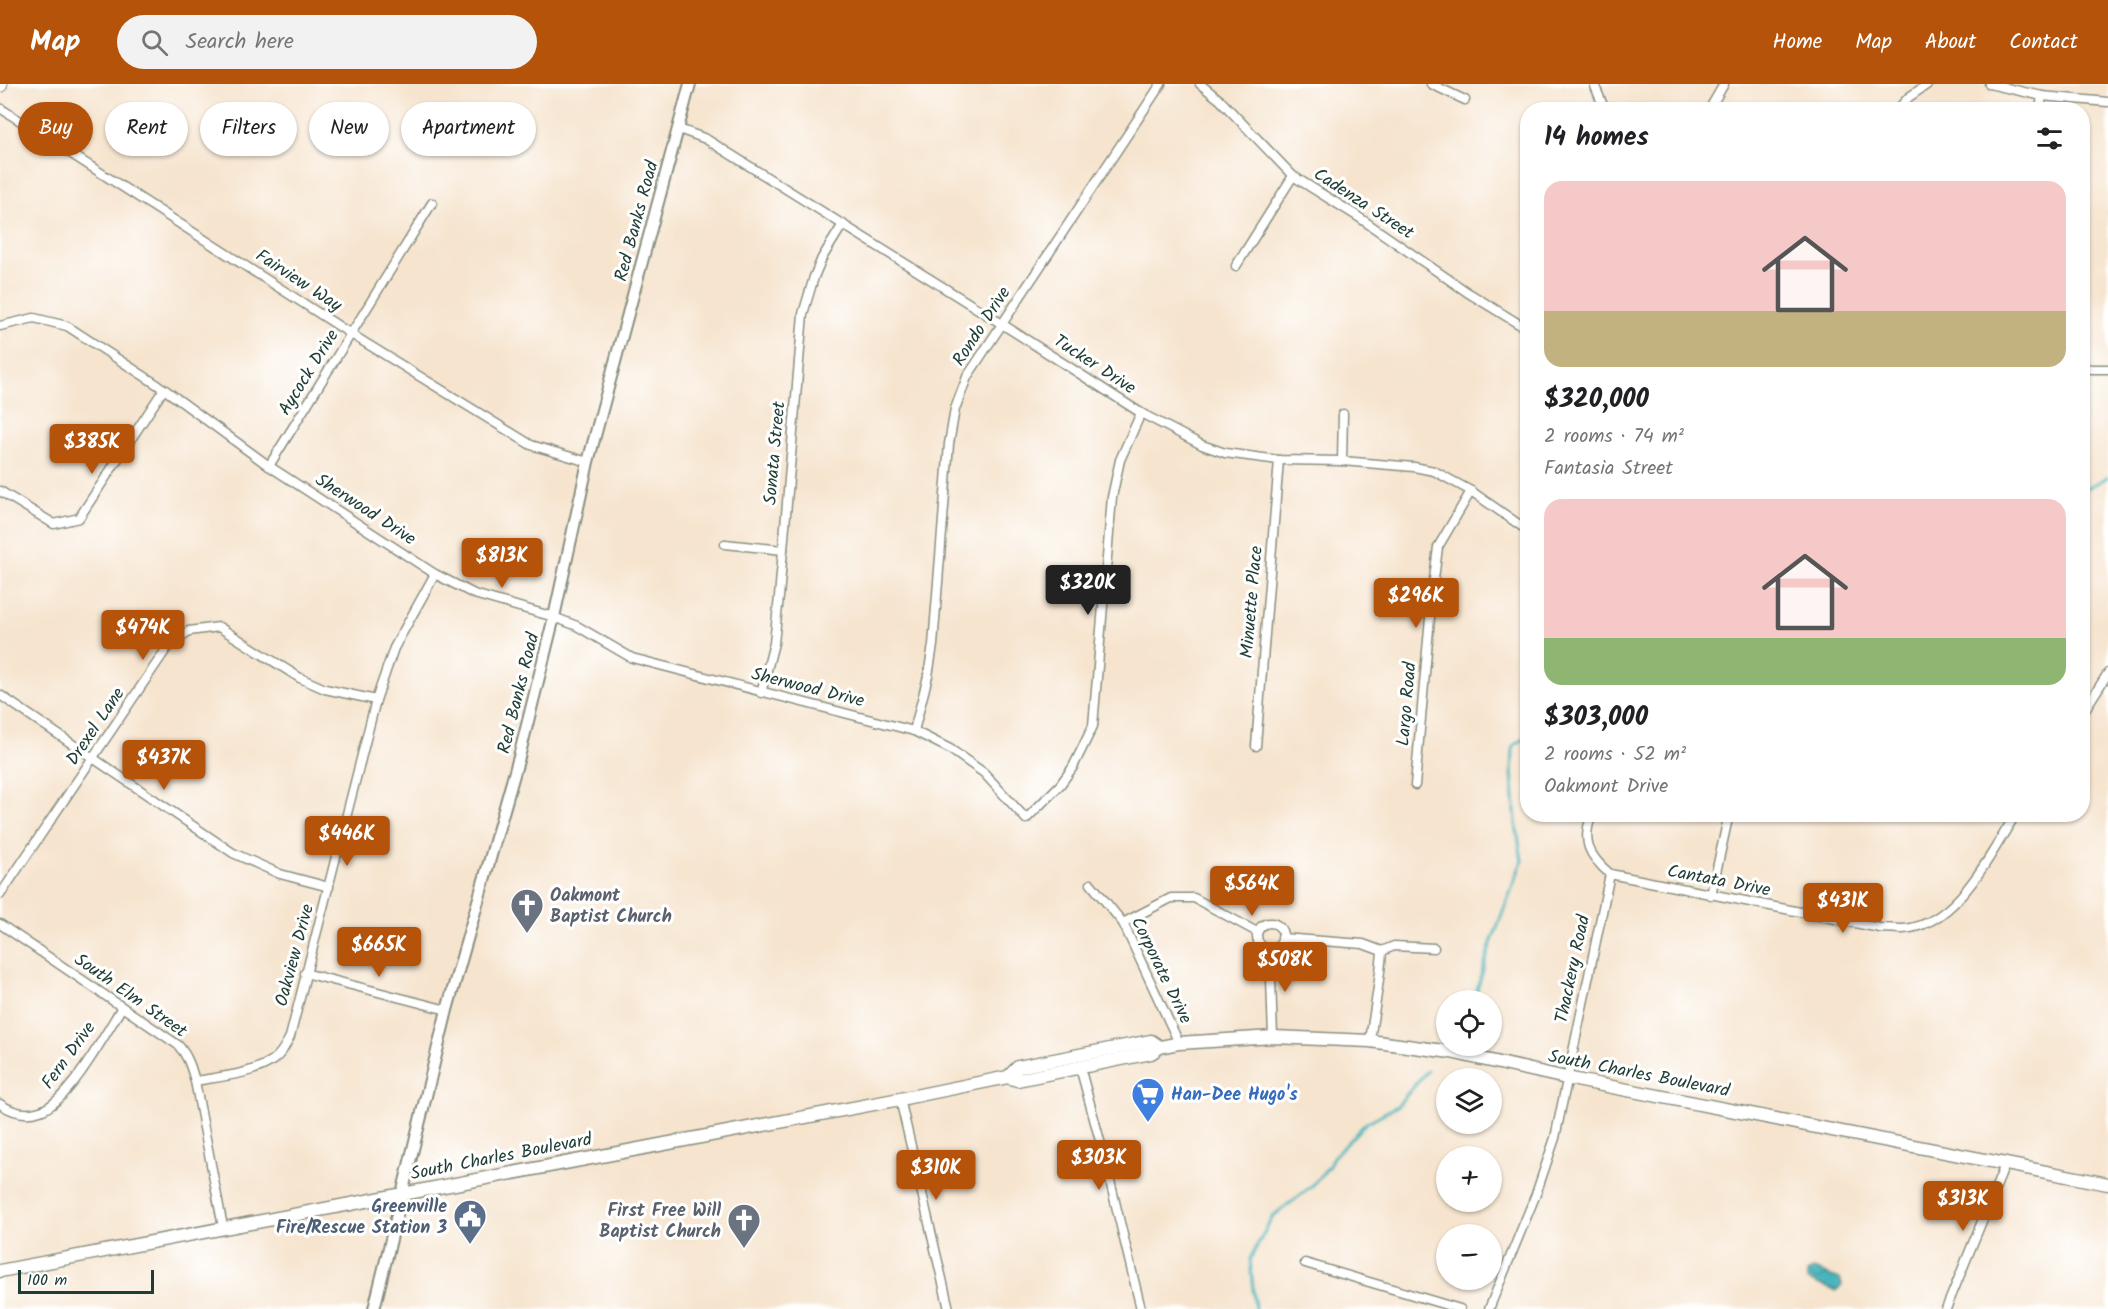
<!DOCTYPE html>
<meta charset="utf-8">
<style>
:root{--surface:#fff;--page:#f2f2f2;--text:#202124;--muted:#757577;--accent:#b45309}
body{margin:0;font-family:Kalam,sans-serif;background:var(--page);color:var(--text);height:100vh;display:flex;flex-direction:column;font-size:22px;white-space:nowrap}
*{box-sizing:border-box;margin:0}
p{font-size:20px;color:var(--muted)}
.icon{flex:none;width:33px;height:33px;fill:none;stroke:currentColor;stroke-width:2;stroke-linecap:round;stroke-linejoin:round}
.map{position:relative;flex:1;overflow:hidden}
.sheet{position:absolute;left:1520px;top:18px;width:570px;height:720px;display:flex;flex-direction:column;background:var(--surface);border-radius:24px;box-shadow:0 2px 4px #0004}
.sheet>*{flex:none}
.hud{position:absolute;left:18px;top:18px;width:570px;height:54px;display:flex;gap:12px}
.controls{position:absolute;left:1436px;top:906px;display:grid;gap:12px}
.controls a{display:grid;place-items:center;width:66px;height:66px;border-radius:50%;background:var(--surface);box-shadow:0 2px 4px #0004;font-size:30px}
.scale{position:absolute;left:18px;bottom:15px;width:136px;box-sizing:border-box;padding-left:6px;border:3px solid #1f3d34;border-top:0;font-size:16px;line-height:21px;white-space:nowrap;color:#1f3d34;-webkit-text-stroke:4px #fff;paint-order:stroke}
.price{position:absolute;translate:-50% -51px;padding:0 14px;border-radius:6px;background:var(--accent);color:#fff;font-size:20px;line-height:39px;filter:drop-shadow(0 2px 3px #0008)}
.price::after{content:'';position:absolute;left:50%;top:36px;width:18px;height:14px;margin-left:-9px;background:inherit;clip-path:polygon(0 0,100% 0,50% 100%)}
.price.current{background:#222;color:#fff}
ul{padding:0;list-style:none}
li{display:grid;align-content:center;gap:12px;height:318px;padding:0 24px}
li span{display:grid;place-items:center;height:186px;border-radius:18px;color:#555}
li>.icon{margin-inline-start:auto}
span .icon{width:108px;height:108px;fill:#fffc;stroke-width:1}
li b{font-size:26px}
h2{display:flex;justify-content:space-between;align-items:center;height:72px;padding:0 24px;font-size:26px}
.chip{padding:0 21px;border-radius:27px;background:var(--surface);box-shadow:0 2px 4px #0004;font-size:21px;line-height:54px}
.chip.current{background:var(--accent);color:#fff}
header{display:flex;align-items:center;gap:36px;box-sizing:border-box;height:84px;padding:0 30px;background:var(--accent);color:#fff}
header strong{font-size:28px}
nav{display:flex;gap:33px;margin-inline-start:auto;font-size:21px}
.search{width:420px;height:54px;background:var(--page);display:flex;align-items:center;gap:15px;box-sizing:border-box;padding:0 21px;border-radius:33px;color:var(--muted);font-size:22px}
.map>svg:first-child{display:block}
</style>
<header>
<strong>Map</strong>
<div class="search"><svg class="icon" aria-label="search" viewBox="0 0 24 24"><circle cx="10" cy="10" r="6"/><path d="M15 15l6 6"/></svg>Search here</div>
<nav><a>Home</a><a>Map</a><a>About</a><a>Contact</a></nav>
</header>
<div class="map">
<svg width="2108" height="1225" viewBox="0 0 2108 1225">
<defs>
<pattern id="water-waves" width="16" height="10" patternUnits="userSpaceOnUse" patternTransform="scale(1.5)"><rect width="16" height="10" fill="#42b2ba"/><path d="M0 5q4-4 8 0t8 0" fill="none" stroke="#379298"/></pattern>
</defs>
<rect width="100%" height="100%" fill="#fff"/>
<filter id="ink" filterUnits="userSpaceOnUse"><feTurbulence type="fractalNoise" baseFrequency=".0167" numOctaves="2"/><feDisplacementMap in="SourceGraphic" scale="12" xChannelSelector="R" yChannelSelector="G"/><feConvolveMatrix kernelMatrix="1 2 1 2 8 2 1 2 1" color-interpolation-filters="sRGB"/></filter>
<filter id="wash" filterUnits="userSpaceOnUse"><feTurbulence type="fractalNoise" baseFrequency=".008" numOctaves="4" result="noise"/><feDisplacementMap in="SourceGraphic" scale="24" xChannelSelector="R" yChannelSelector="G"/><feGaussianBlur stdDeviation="1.35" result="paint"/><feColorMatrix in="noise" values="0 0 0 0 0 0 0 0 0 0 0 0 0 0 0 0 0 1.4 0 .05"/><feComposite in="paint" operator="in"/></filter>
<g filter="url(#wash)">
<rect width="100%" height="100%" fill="#f6e4ce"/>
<!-- water -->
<path fill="url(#water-waves)" stroke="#307877" stroke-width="1.5" d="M1813 1185 1840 1195 1842 1201 1840 1204 1835 1207 1808 1196 1807 1189Z"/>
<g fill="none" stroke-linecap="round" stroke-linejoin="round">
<!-- stream -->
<g stroke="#42b2ba" stroke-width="3">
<path d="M2082 407 2108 393"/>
<path d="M1474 916 1490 862 1522 777 1516 739 1512 689 1513 662 1527 653"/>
<path d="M1255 1225 1250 1175 1273 1132 1311 1103 1329 1082 1333 1073 1366 1039 1397 1022 1427 987"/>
</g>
</g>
</g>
<g filter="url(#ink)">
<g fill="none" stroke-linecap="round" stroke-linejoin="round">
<defs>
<g id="minor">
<path d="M1200 0 1220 16 1293 92 1357 132 1467 208 1527 245"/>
<path d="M1431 0 1465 16"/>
<path d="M1594 0 1605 26"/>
<path d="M1989 0 2042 12 2108 18"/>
<path d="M0 24 351 250 531 361 588 378"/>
<path d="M1709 26 1724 0"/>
<path d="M1897 26 1909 13 1928 0"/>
<path d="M2040 26 2042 12"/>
<path d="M679 45 706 55 1002 240 1141 329 1202 361 1225 369 1279 376 1342 377 1414 383 1434 387 1471 407 1527 446"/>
<path d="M1236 182 1293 92"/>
<path d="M0 242 34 234 67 242 164 305 269 382 435 490 474 510 554 533 577 542 632 574 914 647 950 665 984 689 1026 735 1060 701 1073 683 1093 642 1112 413 1120 376 1141 329"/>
<path d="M2082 283 2091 285H2108"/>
<path d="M1342 377 1343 330"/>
<path d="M269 382 432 119"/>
<path d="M0 407 54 440 79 434 164 305"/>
<path d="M725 460 783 466"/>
<path d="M761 609 774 559 779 513 803 230 814 193 822 174 843 140"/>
<path d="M0 611 233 769 280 790 329 803"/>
<path d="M2082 630 2108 589"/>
<path d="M914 647 928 592 933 561 949 360 955 325 967 293 1161 0"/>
<path d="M1256 662 1279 376"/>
<path d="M1415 701 1432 511 1438 463 1471 407"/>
<path d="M1592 730C1581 758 1589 772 1610 790L1880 844C1888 844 1896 845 1903 845 1957 842 1990 770 2016 730"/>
<path d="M1091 800 1123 839 1179 959"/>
<path d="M0 811 169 561 189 547 219 543 300 594 325 605 376 616"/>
<path d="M1711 811 1729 730"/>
<path d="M1123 839 1171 814H1194L1257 848"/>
<circle cx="1270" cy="852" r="13"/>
<path d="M0 840 178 961C188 972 191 983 195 997L223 1143"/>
<path d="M1282 854 1363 860 1382 867"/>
<path d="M1270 865 1273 953"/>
<path d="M1382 867 1394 862 1434 864"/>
<path d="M305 889 447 926"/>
<path d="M1370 957C1374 927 1380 897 1382 867"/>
<path d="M1080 983 1103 1068 1141 1225"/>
<path d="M195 997C218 993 254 990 273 976 281 971 285 962 290 953L376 616 394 564 435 490"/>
<path d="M900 1015 949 1225"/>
<path d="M0 1020C12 1028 26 1032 40 1027 68 1019 106 949 122 923"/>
<path d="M1305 1179 1460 1225"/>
<path d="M1489 1225 1536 1110 1555 1054 1610 790"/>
<path d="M1946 1225 2005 1081"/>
</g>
<path id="tertiary" d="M374 1225 447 926 519 673 554 533 588 378 690 0"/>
<g id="primary">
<path d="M1008 993 1017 996 1151 969 1160 963 1179 959 1273 953 1370 957 1451 968 1566 994 2108 1100"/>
<path d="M0 1187 900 1015 1008 993 1018 983 1151 957 1160 963"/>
</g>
<path id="trunk" d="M0 1V0"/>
</defs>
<!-- minor casing -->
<use href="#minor" stroke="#8a9081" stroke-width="11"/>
<!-- tertiary casing -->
<use href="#tertiary" stroke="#8a9081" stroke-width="14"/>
<!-- primary casing -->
<use href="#primary" stroke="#8a9081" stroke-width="15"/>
<!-- trunk casing -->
<use href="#trunk" stroke="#8a9081" stroke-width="16"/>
<!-- minor -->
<use href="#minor" stroke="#fff" stroke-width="8"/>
<!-- tertiary -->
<use href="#tertiary" stroke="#fff" stroke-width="10"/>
<!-- primary -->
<use href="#primary" stroke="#fff" stroke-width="12"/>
<!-- trunk -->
<use href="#trunk" stroke="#fff" stroke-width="14"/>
</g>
</g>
<!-- icons -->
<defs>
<symbol id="church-pin" viewBox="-11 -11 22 30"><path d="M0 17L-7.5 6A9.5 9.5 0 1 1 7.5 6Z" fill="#6b7280" stroke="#fff"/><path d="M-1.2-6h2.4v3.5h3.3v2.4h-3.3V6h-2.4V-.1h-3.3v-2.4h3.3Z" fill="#fff"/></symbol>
<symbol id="supermarket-pin" viewBox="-11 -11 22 30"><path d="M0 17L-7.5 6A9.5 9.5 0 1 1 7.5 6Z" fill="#3f7fe0" stroke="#fff"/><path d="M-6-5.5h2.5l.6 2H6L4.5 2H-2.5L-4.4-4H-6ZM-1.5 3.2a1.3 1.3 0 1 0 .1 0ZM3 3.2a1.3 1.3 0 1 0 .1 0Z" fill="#fff"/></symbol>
<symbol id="civic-pin" viewBox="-11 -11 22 30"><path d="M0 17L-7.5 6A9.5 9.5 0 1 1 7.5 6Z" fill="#5c6f8a" stroke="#fff"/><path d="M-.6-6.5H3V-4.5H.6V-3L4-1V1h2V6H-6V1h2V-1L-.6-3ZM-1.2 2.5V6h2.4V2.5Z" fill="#fff"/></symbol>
</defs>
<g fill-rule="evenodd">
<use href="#church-pin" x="508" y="802" width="38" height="52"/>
<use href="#supermarket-pin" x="1129" y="991" width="38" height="52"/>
<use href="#civic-pin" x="451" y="1113" width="38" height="52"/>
<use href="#church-pin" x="725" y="1117" width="38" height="52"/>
</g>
<g text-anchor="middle" stroke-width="6" stroke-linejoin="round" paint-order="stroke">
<!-- street labels -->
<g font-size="18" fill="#1f3d34" stroke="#fff">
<text transform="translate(1364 119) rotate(33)" y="6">Cadenza Street</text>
<text transform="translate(636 137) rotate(-75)" y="6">Red Banks Road</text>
<text transform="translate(299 196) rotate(33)" y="6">Fairview Way</text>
<text transform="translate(981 242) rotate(-57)" y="6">Rondo Drive</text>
<text transform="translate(1095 280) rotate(33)" y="6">Tucker Drive</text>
<text transform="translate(308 288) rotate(-58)" y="6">Aycock Drive</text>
<text transform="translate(774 369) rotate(-85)" y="6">Sonata Street</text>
<text transform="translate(366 425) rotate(33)" y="6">Sherwood Drive</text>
<text transform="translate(1251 518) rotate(-85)" y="6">Minuette Place</text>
<text transform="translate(808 603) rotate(14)" y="6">Sherwood Drive</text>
<text transform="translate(518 609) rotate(-76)" y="6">Red Banks Road</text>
<text transform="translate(1406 620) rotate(-85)" y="6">Largo Road</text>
<text transform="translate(95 642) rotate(-56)" y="6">Drexel Lane</text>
<text transform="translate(1719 796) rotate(11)" y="6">Cantata Drive</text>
<text transform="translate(294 871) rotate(-75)" y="6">Oakview Drive</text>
<text transform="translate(1572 885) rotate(-78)" y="6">Thackery Road</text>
<text transform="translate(1162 886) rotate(64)" y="6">Corporate Drive</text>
<text transform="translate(131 911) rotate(35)" y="6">South Elm Street</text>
<text transform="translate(68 971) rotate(-54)" y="6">Fern Drive</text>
<text transform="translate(1639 989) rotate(11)" y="6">South Charles Boulevard</text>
<text transform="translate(501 1072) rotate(-11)" y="6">South Charles Boulevard</text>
</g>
<!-- worship labels -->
<g font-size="18" font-weight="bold" fill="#5b616d" stroke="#fff" text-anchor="start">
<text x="550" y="817">Oakmont<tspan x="550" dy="21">Baptist Church</tspan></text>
<text x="721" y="1132" text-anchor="end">First Free Will<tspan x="721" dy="21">Baptist Church</tspan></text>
</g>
<!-- shop labels -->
<g font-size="18" font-weight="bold" fill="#366cbe" stroke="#fff" text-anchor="start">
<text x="1171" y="1016">Han-Dee Hugo's</text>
</g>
<!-- service labels -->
<g font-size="18" font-weight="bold" fill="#4e5e75" stroke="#fff" text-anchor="end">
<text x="447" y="1128">Greenville<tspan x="447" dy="21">Fire/Rescue Station 3</tspan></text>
</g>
</g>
</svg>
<div class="controls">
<a><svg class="icon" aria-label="locate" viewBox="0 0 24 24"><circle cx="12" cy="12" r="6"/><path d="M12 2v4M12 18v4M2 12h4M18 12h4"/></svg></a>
<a><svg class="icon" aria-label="layers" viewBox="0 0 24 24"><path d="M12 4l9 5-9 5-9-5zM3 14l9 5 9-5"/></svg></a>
<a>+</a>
<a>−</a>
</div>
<div class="scale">100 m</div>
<b class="price" style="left:92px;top:391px">$385K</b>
<b class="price" style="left:502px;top:505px">$813K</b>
<b class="price current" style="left:1088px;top:532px">$320K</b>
<b class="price" style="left:1416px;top:545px">$296K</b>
<b class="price" style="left:143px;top:577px">$474K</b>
<b class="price" style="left:164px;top:707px">$437K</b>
<b class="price" style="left:347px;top:783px">$446K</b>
<b class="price" style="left:1252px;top:833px">$564K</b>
<b class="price" style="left:1843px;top:850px">$431K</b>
<b class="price" style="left:379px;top:894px">$665K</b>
<b class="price" style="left:1285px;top:909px">$508K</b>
<b class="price" style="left:1099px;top:1107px">$303K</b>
<b class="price" style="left:936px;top:1117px">$310K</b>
<b class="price" style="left:1963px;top:1148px">$313K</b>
<div class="hud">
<a class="chip current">Buy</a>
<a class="chip">Rent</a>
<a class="chip">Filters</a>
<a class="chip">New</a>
<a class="chip">Apartment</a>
</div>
<section class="sheet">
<h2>14 homes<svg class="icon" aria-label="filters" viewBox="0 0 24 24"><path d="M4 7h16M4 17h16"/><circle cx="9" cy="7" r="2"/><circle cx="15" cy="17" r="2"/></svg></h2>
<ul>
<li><span style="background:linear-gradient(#f6c9c9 70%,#c2b280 0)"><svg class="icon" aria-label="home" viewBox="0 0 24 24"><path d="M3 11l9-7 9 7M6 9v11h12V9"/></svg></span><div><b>$320,000</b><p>2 rooms · 74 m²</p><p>Fantasia Street</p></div></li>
<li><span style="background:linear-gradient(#f6c9c9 75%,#8fb573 0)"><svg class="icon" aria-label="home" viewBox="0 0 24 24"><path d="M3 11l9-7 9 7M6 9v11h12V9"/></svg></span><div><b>$303,000</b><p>2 rooms · 52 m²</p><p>Oakmont Drive</p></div></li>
</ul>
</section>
</div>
